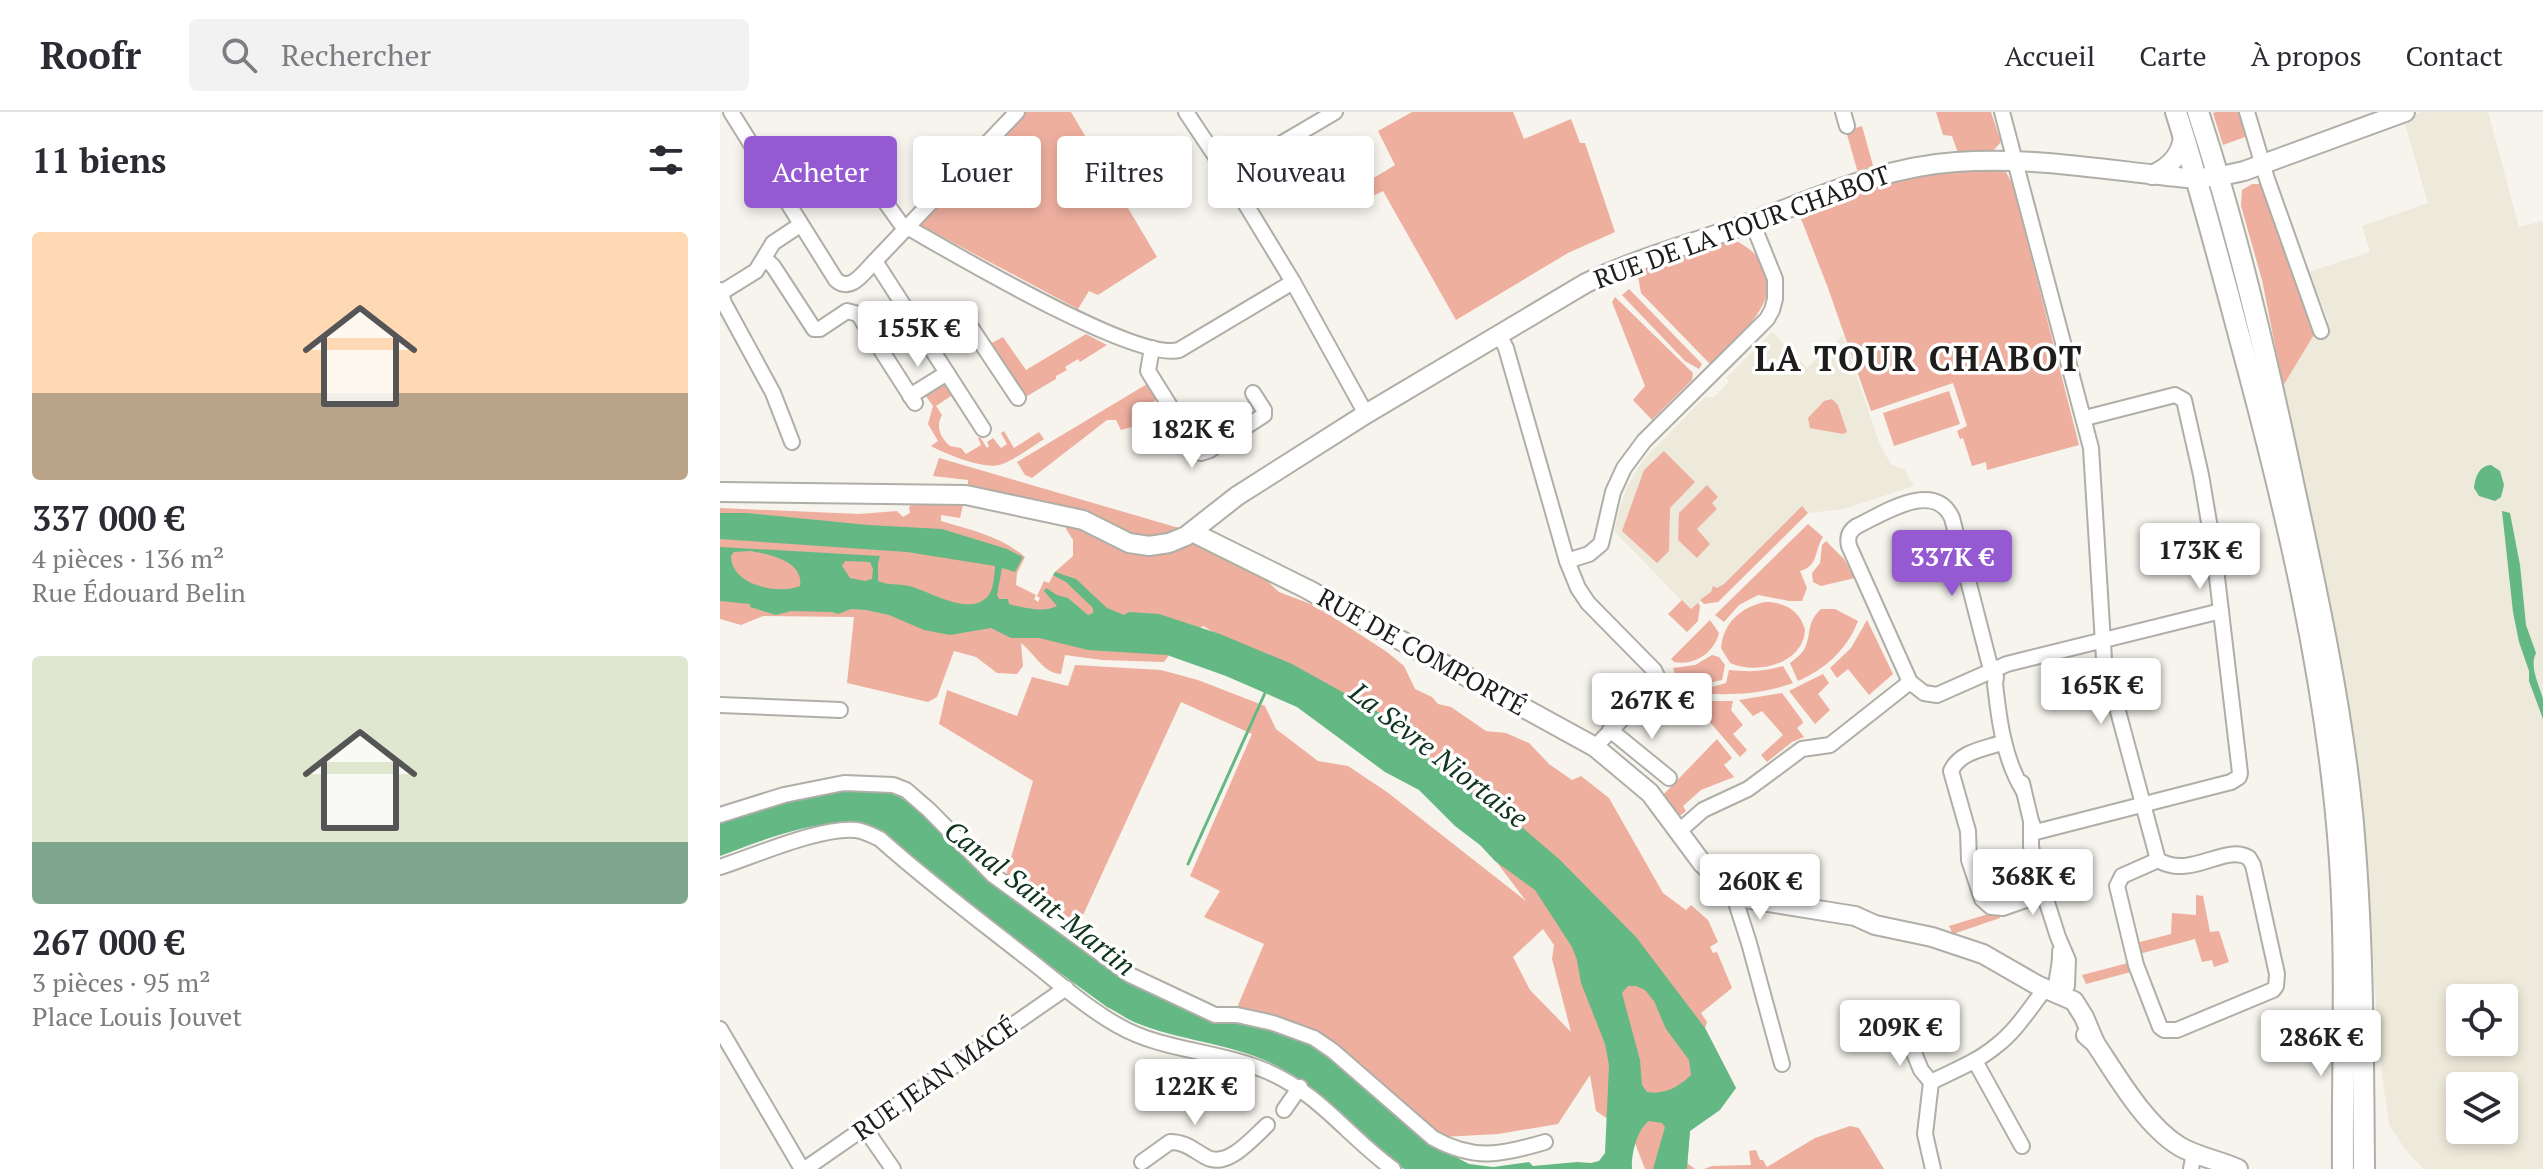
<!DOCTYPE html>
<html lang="fr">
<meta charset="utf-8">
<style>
:root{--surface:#fff;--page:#f2f2f3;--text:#2b2b33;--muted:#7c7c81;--line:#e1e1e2;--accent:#9559d1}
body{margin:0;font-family:"PT Serif",serif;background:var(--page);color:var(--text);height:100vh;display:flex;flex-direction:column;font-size:30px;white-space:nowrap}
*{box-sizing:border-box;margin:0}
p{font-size:26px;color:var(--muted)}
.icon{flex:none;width:44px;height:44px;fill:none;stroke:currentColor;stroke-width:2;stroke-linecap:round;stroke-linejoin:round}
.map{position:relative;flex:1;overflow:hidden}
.drawer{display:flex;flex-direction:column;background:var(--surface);width:720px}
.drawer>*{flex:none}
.guide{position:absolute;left:24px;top:24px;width:760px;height:72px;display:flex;gap:16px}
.tools{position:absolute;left:1726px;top:872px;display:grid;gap:16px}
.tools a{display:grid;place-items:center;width:72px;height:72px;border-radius:8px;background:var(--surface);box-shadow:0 4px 12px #0003;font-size:40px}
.price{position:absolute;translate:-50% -68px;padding:0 18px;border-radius:8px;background:#fff;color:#222;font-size:26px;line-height:52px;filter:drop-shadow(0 2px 4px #0008)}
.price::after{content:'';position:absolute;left:50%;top:48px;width:24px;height:18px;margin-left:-12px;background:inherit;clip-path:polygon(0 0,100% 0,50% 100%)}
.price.selected{background:var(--accent);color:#fff}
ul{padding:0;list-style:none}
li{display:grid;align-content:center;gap:16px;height:424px;padding:0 32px}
li span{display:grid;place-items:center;height:248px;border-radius:8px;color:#555}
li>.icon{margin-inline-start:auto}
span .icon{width:144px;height:144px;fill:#fffc;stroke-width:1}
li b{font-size:34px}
h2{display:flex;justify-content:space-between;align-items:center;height:96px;padding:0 32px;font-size:34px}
.pill{padding:0 28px;border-radius:8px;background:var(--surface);box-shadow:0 4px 12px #0003;font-size:28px;line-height:72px}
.pill.selected{background:var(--accent);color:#fff}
header{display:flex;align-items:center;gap:48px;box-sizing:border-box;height:112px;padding:0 40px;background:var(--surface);border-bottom:2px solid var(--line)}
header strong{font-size:38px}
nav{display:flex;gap:44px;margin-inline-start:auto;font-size:28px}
.search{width:560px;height:72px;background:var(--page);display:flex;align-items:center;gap:20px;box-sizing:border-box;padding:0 28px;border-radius:8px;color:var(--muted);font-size:30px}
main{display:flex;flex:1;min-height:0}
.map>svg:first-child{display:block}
</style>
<header>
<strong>Roofr</strong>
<div class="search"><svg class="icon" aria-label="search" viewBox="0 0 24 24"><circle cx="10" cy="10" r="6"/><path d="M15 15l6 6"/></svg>Rechercher</div>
<nav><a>Accueil</a><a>Carte</a><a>À propos</a><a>Contact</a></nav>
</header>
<main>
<section class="drawer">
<h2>11 biens<svg class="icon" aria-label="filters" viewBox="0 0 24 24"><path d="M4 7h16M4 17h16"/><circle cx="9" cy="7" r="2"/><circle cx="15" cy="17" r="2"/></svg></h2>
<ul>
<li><span style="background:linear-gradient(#ffd9b3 65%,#b9a48a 0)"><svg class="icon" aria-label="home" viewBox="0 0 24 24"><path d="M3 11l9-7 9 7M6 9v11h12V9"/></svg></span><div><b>337 000 €</b><p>4 pièces · 136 m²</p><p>Rue Édouard Belin</p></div></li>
<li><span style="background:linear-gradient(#dfe7d0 75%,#7fa58c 0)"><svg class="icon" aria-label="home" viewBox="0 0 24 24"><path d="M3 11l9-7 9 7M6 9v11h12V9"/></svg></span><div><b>267 000 €</b><p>3 pièces · 95 m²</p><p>Place Louis Jouvet</p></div></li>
</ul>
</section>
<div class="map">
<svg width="1823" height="1057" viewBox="0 0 1823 1057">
<rect width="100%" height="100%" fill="#f6f4ed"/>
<!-- built -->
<g fill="#edeadb" fill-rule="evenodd">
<path d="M1703 0H1768L1799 115 1823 109V1057H1703L1685 1037 1669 1013 1659 940 1647 751 1628 597 1616 523 1563 274 1595 221 1607 217 1608 207 1596 178 1592 179 1588 160 1650 140 1642 114 1708 91 1683 6ZM1740 886H1784V930H1740ZM1740 974H1784V1018H1740Z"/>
<path d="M1052 220 1087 256 1123 223 1160 333 1171 352 1185 358 1194 374 1124 397 1088 401 1082 395 1004 472 997 476 993 475 991 480 971 498 894 419 899 398 908 373 923 348 985 285H994L1009 270 1006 266Z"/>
</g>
<!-- green -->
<g fill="#eeaf9f" fill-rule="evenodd">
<path d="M306 0H351L437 145 378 183 369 179 358 197 200 113Z"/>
<path d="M692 0H793L804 27 851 7 860 31H865L895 120 848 141 736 208 663 79 631 95 624 84 675 53 658 19Z"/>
<path d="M1216 0H1271L1281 30 1271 41 1239 44 1232 24 1223 23Z"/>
<path d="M1496 0H1519L1528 24 1503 33 1493 1Z"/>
<path d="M1142 14 1154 57 1138 61 1126 19Z"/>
<path d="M1269 53 1286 60 1293 73 1359 333 1267 358 1266 350 1252 354 1243 326 1240 327 1237 319 1247 314 1233 271 1151 299 1108 176 1078 99 1192 61Z"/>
<path d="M1532 72H1541L1595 221 1563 274 1542 168 1521 94 1522 78Z"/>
<path d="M1011 125C1019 131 1030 136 1037 144 1073 181 1016 228 991 253L921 181 917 159Z"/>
<path d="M909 177 982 252 979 257 965 249 902 183Z"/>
<path d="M895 185 973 261 972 268 932 308 913 288 925 274 892 190Z"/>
<path d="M366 222 387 233 360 250 358 247 345 255 347 258 336 264V267L302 287 268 233 283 225 306 258Z"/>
<path d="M224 270 238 291 237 293 231 284 216 294 222 303C215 315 221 326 230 334L241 336 246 342 261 333 258 326 260 325 267 336 269 334 267 330 273 326 281 336 287 332 281 321 284 319 294 336 319 320 324 327C313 334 290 351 279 353 262 357 226 342 211 334L218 329 208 312 213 294 205 283Z"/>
<path d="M427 272 436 288 425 295 431 302 412 315 401 318 396 308H387L312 366 305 363 297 350Z"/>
<path d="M1229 279 1240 312 1174 334 1163 301Z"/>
<path d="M1112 287 1118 293 1127 320 1123 322 1090 316 1088 306 1104 289Z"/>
<path d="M944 339 975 370 950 396 949 439 937 451 902 419 924 358Z"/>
<path d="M219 346 459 416 461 421 423 428 248 376V368L213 364Z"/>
<path d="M987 373 998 385 992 391 997 397 977 417 990 432 977 446 958 428 959 401Z"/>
<path d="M195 389H244L240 406 221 403V409C250 418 281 424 305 445L297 461 296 473 316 483 314 487 318 490 320 486 317 484 324 469 329 471 335 460 353 444V428L346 417 347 409 392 431 467 429 546 468 559 480 596 494 667 540 684 554 695 577 712 585 718 592 731 595 766 619 786 621 809 631 829 652 852 668 861 664 889 686 943 781 966 798 971 793 988 808 998 830 990 835 993 841 997 840 1012 876 981 901 987 910 985 916 1016 976 998 997 970 1019 967 1051 975 1057H925L908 1013 888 1007 876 999 870 963 838 1012 778 1022 722 1025 592 919 516 898 544 832 484 805 500 779 470 764 532 622 461 590 358 814 286 763 313 669 219 612 227 578 297 604 312 565 348 574 355 553 441 558 478 568 545 594 556 617 598 649 628 654 667 680 806 789 732 691 507 528 483 514 456 533 444 550 382 548 345 543 341 562C324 562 314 541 301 531L303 554 297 562 277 561 256 545 234 539 217 585 208 590 127 571 134 505 43 504 21 513 0 507V396L139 402 177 399 183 405 190 401 189 395ZM823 817 834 833 832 847 851 920 810 878 793 845Z"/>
<path d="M1082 394 1088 401 998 490 984 492 980 488 991 480 993 474 997 476 1004 472Z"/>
<path d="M1088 412 1103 425C1094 438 1099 454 1080 459L1087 476 1082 489H1069L1038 483 1019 493 1004 510 995 503Z"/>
<path d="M1106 429 1124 447 1135 466 1101 474 1093 470 1092 461 1100 451 1102 433Z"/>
<path d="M962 488 971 497 978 491 980 494 978 509 967 520 948 502Z"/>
<path d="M1045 490C1064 490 1080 498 1085 518 1083 552 1037 563 1010 551L1001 536C1003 511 1021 495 1045 490Z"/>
<path d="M1101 497H1115L1138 509C1127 538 1105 557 1078 569L1070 551C1075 547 1081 543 1085 536 1092 520 1086 511 1101 497Z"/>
<path d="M990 508 999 521C994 541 974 554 954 550L951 547Z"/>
<path d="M1147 508 1173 562 1149 583 1128 557 1117 566 1110 556 1131 536Z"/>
<path d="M992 543 999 545 1005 553 1002 568C984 572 959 579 953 556L975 553Z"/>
<path d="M1063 554 1073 571C1038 584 1005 583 969 581L973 577 992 575 1006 571 1009 558C1029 560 1043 560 1063 554Z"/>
<path d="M1103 562 1109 571 1098 582 1110 598 1095 612 1069 579Z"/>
<path d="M1062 581 1082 608 1083 611 1077 616 1084 625 1072 630 1047 650 1041 643 1063 623 1042 599 1033 604 1019 588Z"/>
<path d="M989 589H1013L1011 598 1023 613 1013 622 1027 638 1020 645 989 609Z"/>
<path d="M997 627 1012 646 1004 653 1014 665 981 678 963 694 966 699 956 707 940 686Z"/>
<path d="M1476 783 1483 784 1490 820 1499 819 1509 850 1494 855 1492 848 1482 850 1475 827 1419 842 1416 831 1451 822 1452 801 1476 803Z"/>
<path d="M1278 799 1280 806 1233 822 1229 814Z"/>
<path d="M1408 851 1411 860 1366 872 1362 863Z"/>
<path d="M1130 1014 1139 1016 1164 1057H984L992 1054 1031 1053 1029 1039 1036 1038 1040 1048H1043L1047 1055 1095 1026Z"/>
</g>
<!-- water -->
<g fill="#64b884" fill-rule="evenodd">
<path d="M1771 353 1780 359 1784 373 1781 385 1775 389 1759 384 1754 376C1755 365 1759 354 1771 353Z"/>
<path d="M1782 399 1790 401 1800 453 1806 513 1816 541C1809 555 1819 572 1823 587 1823 593 1823 601 1823 607L1809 569V559L1799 530 1793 500Z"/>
<path d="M0 401H27L148 413 222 417 287 437 303 445 295 460 282 456 277 483 279 487H288L289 492C304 496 324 501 337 494L324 479 326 476 337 483 348 486 368 503 373 501V496L346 470 333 463 335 460 356 467 387 496 404 503 409 500 439 502 500 522 572 552 669 606 714 651 742 669 759 688 789 704 839 747 916 825 985 916 1016 976 1000 998 970 1019 967 1057H933L945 1015 942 1011 929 1009C917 1017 911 1043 912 1057H684C638 1025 606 979 555 953 512 931 459 929 414 910 405 906 396 899 387 895 323 848 257 803 197 750 181 737 164 715 142 712 100 705 40 729 0 744V710L118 675 170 679 189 691 272 768 494 908 539 915 573 925 600 938 638 966 717 1035 749 1052 773 1055 809 1050 813 1054 857 1050 871 1051 879 1049 885 1041 889 953 885 932 861 871 857 848 852 835 815 778 775 749 760 733 735 714 699 678 665 660 577 595 506 564 447 543 368 538 319 526H291L271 516 230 523 204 518 169 503 146 498 131 497 118 502 112 500 71 499 56 503 30 495V492L0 489V435L160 444 158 451V469C170 474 177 471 189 474 210 479 254 508 270 481 274 474 274 463 275 456V454L187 440 0 427ZM30 439C49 442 84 449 80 474 58 483 11 473 11 444L14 440ZM125 449 150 450 153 457 152 467 145 469 130 466 122 454ZM908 874H916L925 878 934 889 946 917 969 948 971 963C959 975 944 983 927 980L922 973 920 948 902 881Z"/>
</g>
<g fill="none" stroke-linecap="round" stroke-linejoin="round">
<!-- stream -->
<path stroke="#64b884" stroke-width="3" d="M468 752 545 581"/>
<defs>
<g id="minor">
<path d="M11 0 116 168C131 181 144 160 155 149L297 0"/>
<path d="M466 0 508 63 573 170 646 302"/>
<path d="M1123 0 1127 14"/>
<path d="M1282 0 1371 336 1384 547 1438 748C1471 768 1505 731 1529 746L1533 753 1557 862 1556 874 1553 878 1457 918H1444L1440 915 1416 853 1397 774 1402 764 1438 748"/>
<path d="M1527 0 1547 67 1601 219"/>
<path d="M508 63 615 0"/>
<path d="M151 70 181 112 187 115C233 141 416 250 459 238L573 170"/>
<path d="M45 147 53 154 94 217H100L127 199 138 202 195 291"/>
<path d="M155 149 263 317"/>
<path d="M0 178 4 191 53 281 72 330"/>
<path d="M2 180 36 159 53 131 80 113"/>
<path d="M779 223 786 236 847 449 858 476 868 491 934 558 937 564 934 574 875 635"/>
<path d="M203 225 238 202H242L298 286"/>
<path d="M432 236 428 259 478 339 481 341 490 338 544 303V298L533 281"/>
<path d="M190 284 227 261"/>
<path d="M847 449 869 442 881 432 893 380 904 356 924 329 1020 234 1047 207 1052 198 1055 187V167L1032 110"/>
<path d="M1190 570 1129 434C1127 425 1129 419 1137 414 1163 402 1214 367 1232 406L1269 550 1276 565 1275 572C1279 608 1284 647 1303 678"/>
<path d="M0 593 120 598"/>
<path d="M890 618 949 666"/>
<path d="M1284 630C1265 637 1240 639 1231 659L1248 719 1249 748 1262 787 1271 795 1283 796 1326 781"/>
<path d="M1302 671 1311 709 1314 716"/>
<path d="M0 703 64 683 124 671 173 673 186 678 209 698 273 763 410 863 495 903H517L553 911 594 926 613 939 713 1026C754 1049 782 1043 825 1030"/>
<path d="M1311 709V734L1315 753 1338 825 1348 848 1347 874 1336 882"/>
<path d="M958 720 983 698 1028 677 1082 637 1110 633 1190 570 1204 581 1217 583 1287 552 1501 499"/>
<path d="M1316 720 1511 670 1519 665 1520 661 1494 440 1481 363 1464 288 1455 283 1365 306"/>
<path d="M0 755C34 744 102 714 136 718 144 719 152 723 160 727 208 770 260 809 311 849 339 871 368 897 399 914 440 938 499 939 544 958 600 981 626 1023 673 1057"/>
<path d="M1012 778 1029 831 1062 952"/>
<path d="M1336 882C1335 867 1341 854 1340 839"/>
<path d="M0 917 82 1057"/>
<path d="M1186 921 1201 958 1211 970"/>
<path d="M1255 949 1302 1034"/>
<path d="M564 998 580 975"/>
<path d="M144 1015 173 1057"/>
<path d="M422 1050 450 1030C466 1030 473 1038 486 1045 507 1057 532 1027 547 1013"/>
<path d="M85 1057 346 876"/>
<path d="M1213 1057 1205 1022 1211 970C1233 959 1257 950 1276 934 1296 919 1310 896 1325 877"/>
<path d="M1471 1057 1474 1041"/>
</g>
<g id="tertiary">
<path d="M1432 63C1450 55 1462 43 1463 23"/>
<path d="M0 380 246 383 363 408 409 431 429 434 449 431 466 424 517 384 646 302 866 171C916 147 969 133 1021 114 1092 88 1160 55 1236 50 1311 44 1392 59 1467 66L1497 65 1524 59 1685 0"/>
<path d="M472 420 587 477 875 635 930 681 982 751 1012 778 1029 787 1135 804 1155 813 1212 825 1263 842 1317 873 1354 889 1364 905 1375 931"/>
<path d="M1366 923 1375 931C1397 964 1425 1013 1459 1034 1477 1045 1499 1048 1518 1057"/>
</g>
<g id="secondary">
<path d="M1456 0C1480 75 1500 151 1520 227 1566 397 1608 572 1620 749 1627 851 1622 954 1623 1057"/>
<path d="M1478 0C1519 125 1548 252 1575 380 1598 486 1621 593 1632 701 1643 819 1643 938 1644 1057"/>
</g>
</defs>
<!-- minor casing -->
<use href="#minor" stroke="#afaea7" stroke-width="18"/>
<!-- tertiary casing -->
<use href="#tertiary" stroke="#afaea7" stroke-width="22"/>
<!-- secondary casing -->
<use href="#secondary" stroke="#afaea7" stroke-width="24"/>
<!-- minor -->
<use href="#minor" stroke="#fff" stroke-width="14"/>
<!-- tertiary -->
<use href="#tertiary" stroke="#fff" stroke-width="18"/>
<!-- secondary -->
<use href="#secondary" stroke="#fff" stroke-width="20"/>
</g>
<g text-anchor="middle" stroke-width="7" stroke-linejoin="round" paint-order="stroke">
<!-- street labels -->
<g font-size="26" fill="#1e1d1b" stroke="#fff">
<text transform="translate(1022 115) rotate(-20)" y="9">RUE DE LA TOUR CHABOT</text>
<text transform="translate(702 540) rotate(29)" y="9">RUE DE COMPORTÉ</text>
<text transform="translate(215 967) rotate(-35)" y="9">RUE JEAN MACÉ</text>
</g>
<!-- water labels -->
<g font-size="28" font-style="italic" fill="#0f341f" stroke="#fff">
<text transform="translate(719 643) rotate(38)" y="10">La Sèvre Niortaise</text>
<text transform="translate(320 786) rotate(38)" y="10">Canal Saint-Martin</text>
</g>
<!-- district labels -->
<g font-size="34" font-weight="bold" letter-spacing="2" fill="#1e1d1b" stroke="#fff">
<text x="1199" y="259">LA TOUR CHABOT</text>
</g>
</g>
</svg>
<div class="tools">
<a><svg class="icon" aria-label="locate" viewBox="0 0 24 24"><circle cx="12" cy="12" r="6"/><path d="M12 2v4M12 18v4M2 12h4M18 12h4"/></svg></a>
<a><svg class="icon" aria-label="layers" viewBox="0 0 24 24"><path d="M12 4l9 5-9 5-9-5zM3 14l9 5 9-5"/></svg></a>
</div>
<b class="price" style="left:198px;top:257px">155K €</b>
<b class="price" style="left:472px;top:358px">182K €</b>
<b class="price" style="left:1480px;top:479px">173K €</b>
<b class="price selected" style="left:1232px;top:486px">337K €</b>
<b class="price" style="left:1381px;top:614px">165K €</b>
<b class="price" style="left:932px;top:629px">267K €</b>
<b class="price" style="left:1313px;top:805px">368K €</b>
<b class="price" style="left:1040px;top:810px">260K €</b>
<b class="price" style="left:1180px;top:956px">209K €</b>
<b class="price" style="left:1601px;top:966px">286K €</b>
<b class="price" style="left:475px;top:1015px">122K €</b>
<div class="guide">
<a class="pill selected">Acheter</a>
<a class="pill">Louer</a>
<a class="pill">Filtres</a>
<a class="pill">Nouveau</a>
</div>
</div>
</main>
